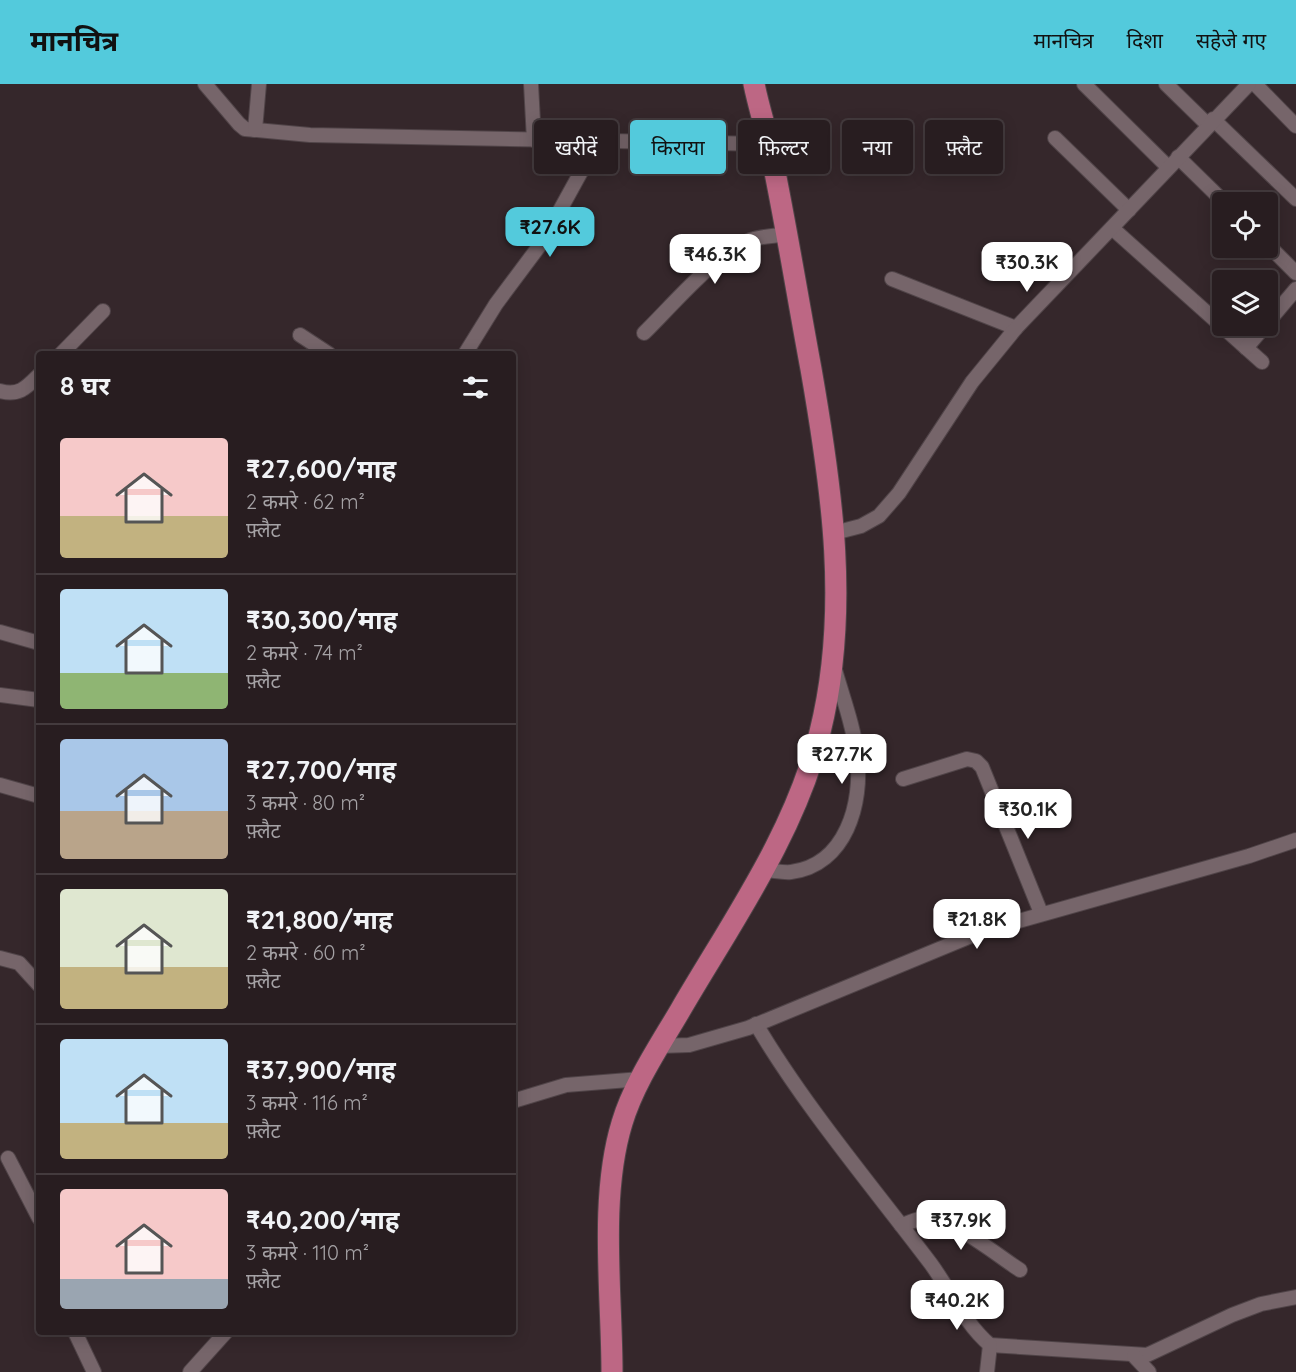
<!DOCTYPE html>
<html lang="hi">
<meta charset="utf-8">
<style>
:root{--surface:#281d20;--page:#342a2d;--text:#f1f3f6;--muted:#a5a2a5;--line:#443b3e;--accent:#53cadc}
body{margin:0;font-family:Quicksand,"Noto Sans Devanagari",sans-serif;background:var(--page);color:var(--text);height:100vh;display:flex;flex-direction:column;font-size:22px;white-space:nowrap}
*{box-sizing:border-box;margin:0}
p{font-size:20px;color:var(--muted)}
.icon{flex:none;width:33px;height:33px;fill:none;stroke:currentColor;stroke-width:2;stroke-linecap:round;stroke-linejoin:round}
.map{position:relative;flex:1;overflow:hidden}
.drawer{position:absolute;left:36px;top:267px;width:480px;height:984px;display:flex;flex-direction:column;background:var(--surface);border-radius:6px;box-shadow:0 3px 15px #0003,0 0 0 2px var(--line)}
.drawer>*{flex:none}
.banner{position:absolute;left:534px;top:36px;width:570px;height:54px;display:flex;gap:12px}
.fabs{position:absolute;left:1212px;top:108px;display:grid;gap:12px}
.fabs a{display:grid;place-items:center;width:66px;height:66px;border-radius:6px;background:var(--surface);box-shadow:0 3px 15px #0003,0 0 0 2px var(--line);font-size:30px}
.price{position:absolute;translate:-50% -51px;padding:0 14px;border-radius:12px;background:#fff;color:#222;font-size:20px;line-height:39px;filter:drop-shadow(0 2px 3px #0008)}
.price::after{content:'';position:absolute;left:50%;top:36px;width:18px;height:14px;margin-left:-9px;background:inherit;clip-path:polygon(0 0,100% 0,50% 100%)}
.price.on{background:var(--accent);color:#111}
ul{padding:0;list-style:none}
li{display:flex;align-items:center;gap:18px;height:150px;padding:0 24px}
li+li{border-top:2px solid var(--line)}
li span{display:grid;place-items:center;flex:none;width:168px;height:120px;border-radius:6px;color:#555}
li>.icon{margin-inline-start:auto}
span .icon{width:72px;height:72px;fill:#fffc;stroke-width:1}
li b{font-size:26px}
h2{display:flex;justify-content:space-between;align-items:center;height:72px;padding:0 24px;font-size:26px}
.tag{padding:0 21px;border-radius:6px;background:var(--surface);box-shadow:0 3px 15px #0003,0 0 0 2px var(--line);font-size:21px;line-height:54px}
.tag.on{background:var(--accent);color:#111}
header{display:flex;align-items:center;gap:36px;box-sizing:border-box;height:84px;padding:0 30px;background:var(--accent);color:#111}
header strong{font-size:28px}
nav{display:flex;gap:33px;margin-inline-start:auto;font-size:21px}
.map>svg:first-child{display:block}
</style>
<header>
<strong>मानचित्र</strong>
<nav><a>मानचित्र</a><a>दिशा</a><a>सहेजे गए</a></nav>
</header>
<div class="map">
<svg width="1296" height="1288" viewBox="0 0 1296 1288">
<rect width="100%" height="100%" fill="#35272b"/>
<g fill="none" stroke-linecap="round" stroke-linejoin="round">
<defs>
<g id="minor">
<path d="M205 0 239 40 245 45 310 51 769 60"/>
<path d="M531 0 534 56"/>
<path d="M1084 0 1168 83"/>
<path d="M1166 0 1208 41"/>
<path d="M1255 0 1296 42"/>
<path d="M1213 35 1296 115"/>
<path d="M255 46 259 0"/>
<path d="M1055 54 1129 126"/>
<path d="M1178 73 1224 118"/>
<path d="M1112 144 1262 278"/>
<path d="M1268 161 1296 189"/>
<path d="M892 195 1016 244"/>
<path d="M1268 238 1296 205"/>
<path d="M644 249C670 224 720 164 754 155 764 152 776 152 787 150"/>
<path d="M300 251 329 270"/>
<path d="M1246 264 1265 242"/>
<path d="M61 270 103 227"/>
<path d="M465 270 496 220 543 157 598 57"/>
<path d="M0 307C19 312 26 304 39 291"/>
<path d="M834 449 861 442 879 432 899 409 972 298 1016 244 1249 0"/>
<path d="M0 548 39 559"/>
<path d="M0 611 39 616"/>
<path d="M903 695 967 675 976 677 982 683 1041 829"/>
<path d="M0 701 39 712"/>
<path d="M763 786C772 786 782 789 791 788 846 781 863 719 857 672 854 643 843 614 835 586"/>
<path d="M0 874 19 879 39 901"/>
<path d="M756 940C805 1023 873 1103 931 1180 950 1206 965 1240 990 1261L1147 1271 1232 1231 1261 1220 1296 1213"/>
<path d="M660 962 689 961 748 944 983 847 1249 772 1296 756"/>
<path d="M513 1017 566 1001 641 995"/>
<path d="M8 1074 39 1134"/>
<path d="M901 1141C908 1139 917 1135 924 1134 950 1132 998 1172 1020 1186"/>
<path d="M75 1248 94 1288"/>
<path d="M1134 1272 1149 1288"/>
<path d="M190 1288 226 1248"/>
<path d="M987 1288 990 1261"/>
</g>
<path id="highway" d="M612 1288C612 1211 599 1114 622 1039 634 999 660 961 681 925 733 836 795 749 820 648 850 527 832 405 811 285 797 210 785 134 769 59 764 39 758 20 754 0"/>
</defs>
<!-- minor casing -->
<use href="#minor" stroke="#504448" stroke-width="16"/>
<!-- highway casing -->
<use href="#highway" stroke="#504448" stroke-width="23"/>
<!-- minor -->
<use href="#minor" stroke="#76656a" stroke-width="14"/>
<!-- highway -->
<use href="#highway" stroke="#bd6784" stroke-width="21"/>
</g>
</svg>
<div class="fabs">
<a><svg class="icon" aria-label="locate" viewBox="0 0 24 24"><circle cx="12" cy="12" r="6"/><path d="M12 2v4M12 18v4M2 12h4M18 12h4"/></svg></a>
<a><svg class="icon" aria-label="layers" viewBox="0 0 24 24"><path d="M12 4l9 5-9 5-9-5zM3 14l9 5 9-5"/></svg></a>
</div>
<b class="price on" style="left:550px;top:174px">₹27.6K</b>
<b class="price" style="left:715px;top:201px">₹46.3K</b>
<b class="price" style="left:1027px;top:209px">₹30.3K</b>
<b class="price" style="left:842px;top:701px">₹27.7K</b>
<b class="price" style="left:1028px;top:756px">₹30.1K</b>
<b class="price" style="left:977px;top:866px">₹21.8K</b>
<b class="price" style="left:961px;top:1167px">₹37.9K</b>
<b class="price" style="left:957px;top:1247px">₹40.2K</b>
<div class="banner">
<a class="tag">खरीदें</a>
<a class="tag on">किराया</a>
<a class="tag">फ़िल्टर</a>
<a class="tag">नया</a>
<a class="tag">फ़्लैट</a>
</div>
<section class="drawer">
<h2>8 घर<svg class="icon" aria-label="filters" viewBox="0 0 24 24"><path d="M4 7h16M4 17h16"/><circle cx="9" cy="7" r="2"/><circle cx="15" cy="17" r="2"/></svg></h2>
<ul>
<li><span style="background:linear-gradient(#f6c9c9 65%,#c2b280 0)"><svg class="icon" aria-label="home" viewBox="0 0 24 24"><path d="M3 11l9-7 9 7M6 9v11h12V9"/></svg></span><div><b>₹27,600/माह</b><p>2 कमरे · 62 m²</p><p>फ़्लैट</p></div></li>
<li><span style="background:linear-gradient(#bfe0f5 70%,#8fb573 0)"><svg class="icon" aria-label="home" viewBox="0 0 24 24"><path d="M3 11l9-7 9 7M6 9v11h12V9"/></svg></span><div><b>₹30,300/माह</b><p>2 कमरे · 74 m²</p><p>फ़्लैट</p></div></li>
<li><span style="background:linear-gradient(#a9c7e8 60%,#b9a48a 0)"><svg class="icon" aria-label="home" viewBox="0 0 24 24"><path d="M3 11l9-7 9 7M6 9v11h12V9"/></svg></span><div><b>₹27,700/माह</b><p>3 कमरे · 80 m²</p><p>फ़्लैट</p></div></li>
<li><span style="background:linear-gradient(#dfe7d0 65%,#c2b280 0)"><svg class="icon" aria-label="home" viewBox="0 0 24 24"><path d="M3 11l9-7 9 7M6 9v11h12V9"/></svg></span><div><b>₹21,800/माह</b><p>2 कमरे · 60 m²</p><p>फ़्लैट</p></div></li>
<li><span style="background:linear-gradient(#bfe0f5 70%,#c2b280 0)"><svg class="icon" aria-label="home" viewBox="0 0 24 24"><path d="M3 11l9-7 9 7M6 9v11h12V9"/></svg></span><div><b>₹37,900/माह</b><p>3 कमरे · 116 m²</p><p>फ़्लैट</p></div></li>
<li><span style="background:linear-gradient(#f6c9c9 75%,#9aa5b1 0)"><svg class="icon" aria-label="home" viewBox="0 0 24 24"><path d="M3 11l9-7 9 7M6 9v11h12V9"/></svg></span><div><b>₹40,200/माह</b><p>3 कमरे · 110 m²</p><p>फ़्लैट</p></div></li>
</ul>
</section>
</div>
